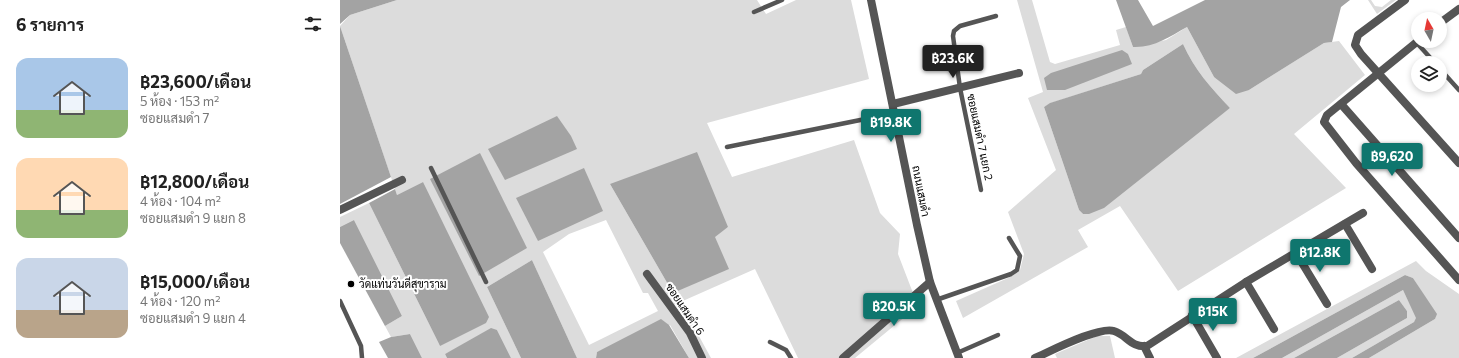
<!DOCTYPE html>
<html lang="th">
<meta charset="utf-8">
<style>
:root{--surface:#fff;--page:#f2f2f2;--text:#222;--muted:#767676;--accent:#0f766e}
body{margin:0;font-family:Commissioner,Sarabun,sans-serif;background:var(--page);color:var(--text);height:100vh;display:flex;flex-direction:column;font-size:15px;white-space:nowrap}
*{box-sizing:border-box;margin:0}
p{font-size:13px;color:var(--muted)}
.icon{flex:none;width:22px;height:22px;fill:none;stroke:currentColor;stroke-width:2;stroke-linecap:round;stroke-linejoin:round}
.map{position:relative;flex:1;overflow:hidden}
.sheet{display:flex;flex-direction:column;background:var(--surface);width:340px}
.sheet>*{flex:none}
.needle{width:26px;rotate:351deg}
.tools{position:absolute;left:1071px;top:12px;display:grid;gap:8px}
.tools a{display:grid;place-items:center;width:36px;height:36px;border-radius:50%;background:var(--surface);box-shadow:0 2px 6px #0003;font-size:20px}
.price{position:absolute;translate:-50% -34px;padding:0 9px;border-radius:4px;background:var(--accent);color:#fff;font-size:13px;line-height:26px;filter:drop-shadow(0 1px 2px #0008)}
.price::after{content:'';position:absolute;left:50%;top:24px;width:12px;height:9px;margin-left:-6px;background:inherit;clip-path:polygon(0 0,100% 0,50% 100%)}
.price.active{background:#222;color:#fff}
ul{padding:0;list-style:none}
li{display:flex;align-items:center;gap:12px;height:100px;padding:0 16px}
li span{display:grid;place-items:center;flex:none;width:112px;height:80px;border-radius:12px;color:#555}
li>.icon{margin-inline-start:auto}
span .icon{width:48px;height:48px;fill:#fffc;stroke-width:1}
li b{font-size:17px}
h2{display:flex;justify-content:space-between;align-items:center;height:48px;padding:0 16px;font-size:17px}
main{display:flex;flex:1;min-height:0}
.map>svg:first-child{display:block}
</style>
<main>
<section class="sheet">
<h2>6 รายการ<svg class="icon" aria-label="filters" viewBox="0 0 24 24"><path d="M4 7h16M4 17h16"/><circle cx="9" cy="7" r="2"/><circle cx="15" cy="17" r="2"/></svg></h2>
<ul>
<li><span style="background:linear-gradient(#a9c7e8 65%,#8fb573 0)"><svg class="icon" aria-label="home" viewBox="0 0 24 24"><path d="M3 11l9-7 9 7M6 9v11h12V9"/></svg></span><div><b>฿23,600/เดือน</b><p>5 ห้อง · 153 m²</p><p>ซอยแสมดำ 7</p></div></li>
<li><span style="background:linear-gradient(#ffd9b3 65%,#8fb573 0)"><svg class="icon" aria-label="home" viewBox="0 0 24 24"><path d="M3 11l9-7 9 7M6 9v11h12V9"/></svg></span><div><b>฿12,800/เดือน</b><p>4 ห้อง · 104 m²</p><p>ซอยแสมดำ 9 แยก 8</p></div></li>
<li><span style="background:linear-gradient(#c9d6e8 65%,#b9a48a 0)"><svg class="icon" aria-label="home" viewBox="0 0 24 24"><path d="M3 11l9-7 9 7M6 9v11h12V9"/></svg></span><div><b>฿15,000/เดือน</b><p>4 ห้อง · 120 m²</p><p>ซอยแสมดำ 9 แยก 4</p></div></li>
</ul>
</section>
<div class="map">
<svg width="1119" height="358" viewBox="0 0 1119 358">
<rect width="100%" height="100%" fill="#fff"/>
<!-- green -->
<g fill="#dcdcdc" fill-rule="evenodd">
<path d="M57 0H417L426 14 456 0H511L529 79 367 123 392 177 514 140 540 213 560 234 558 254 578 306 515 358H458L415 269 336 304 348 316 371 358H349L330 325 257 352 256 358H237L192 260 147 287 181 358H171L157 330 105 354 107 358H82L70 334 51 337 45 326 62 316 14 220 0 227V217L29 203 100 346 83 182 57 195 0 26 10 15ZM270 184 388 227 375 236 333 293ZM266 220 303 293H308L318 311 249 345 203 252 229 234Z"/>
<path d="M677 0H692L710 62 715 64 780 45 776 30 786 27 793 47 826 40 847 27 874 77 909 90 984 43 999 41 1025 75 954 134 1006 188 838 291 780 206 738 230 748 247 623 318 616 301 668 278 680 270 684 254 668 212 716 170 688 98 703 92ZM843 44C854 69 871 88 890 108L743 214 739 210 704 107 711 103 801 74 803 70Z"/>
<path d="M1028 0H1031L1035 6 1042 7 1051 0H1056L1037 14Z"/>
<path d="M1076 261 1086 271 1119 294V358H1029L1095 319 1096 314 1073 278 1065 275 913 358H896Z"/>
<path d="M1063 290 1077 318 1074 322 1012 358H997L1067 318V311L1059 300 954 358H942Z"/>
<path d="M757 336H770L775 358H717L715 354Z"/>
</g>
<!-- water -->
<g fill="#a3a3a3">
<path d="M0 0H57L10 15 0 24Z"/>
<path d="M776 0H798L813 26 865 0H1010L1001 7 992 42 984 43 909 90 896 94 874 77 847 27C829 37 814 48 793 47Z"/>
<path d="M0 26 51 177 0 204Z"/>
<path d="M843 44C854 69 871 88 890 108L764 208 749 214H743L739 210 704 107 710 103 801 74 803 70Z"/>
<path d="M782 50 788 54 792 64 725 90H707L704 78 711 73Z"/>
<path d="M217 116 231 136 237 149 165 180 148 149Z"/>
<path d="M357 152 388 227 375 237 389 269 333 293 270 184Z"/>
<path d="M140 153 187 248 139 276 90 179Z"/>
<path d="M244 168 263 211 198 241 176 198Z"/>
<path d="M83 182 149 317 146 323 100 346 29 203 55 189 57 195Z"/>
<path d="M14 220 62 316 45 326 0 243V227Z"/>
<path d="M192 260 237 358H181L147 287Z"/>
<path d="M1065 275 1073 278 1097 314 1095 319 1029 358H1012L1074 322 1076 318 1063 290 942 358H913Z"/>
<path d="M1059 300 1067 311V318L997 358H954Z"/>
<path d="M321 319 329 325 349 358H256L257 352Z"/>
<path d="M151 328 157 330 171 358H107L105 354Z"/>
<path d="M70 334 82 358H48L39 342 51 337Z"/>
</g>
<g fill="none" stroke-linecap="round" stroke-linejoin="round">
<!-- service -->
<g stroke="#555" stroke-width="4.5">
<path d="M414 12 442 0"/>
<path d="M1076 42 1095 63"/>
<path d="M1100 69 1119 90"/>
<path d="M387 147 555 113"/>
<path d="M91 168 146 282"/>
<path d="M641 190 620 88 613 36 614 31 620 26 656 16"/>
<path d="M596 300 671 274 677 270 680 256 669 238"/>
<path d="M0 301 21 346 22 358"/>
<path d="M430 342 446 350 451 358"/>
<path d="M617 353 658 335"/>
</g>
<!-- minor -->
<g stroke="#555" stroke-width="8">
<path d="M1065 0 1018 35 1015 45 1021 54 1119 163"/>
<path d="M1100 23 1119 9"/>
<path d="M1078 41 987 115 984 122 1016 163 1119 280"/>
<path d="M553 104 679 73"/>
<path d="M1001 104 1119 238"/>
<path d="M0 210 62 180"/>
<path d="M1005 224 1032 269"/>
<path d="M956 253 987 304"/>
<path d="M307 274 350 333 362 358"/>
<path d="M906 282 934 329"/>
<path d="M852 315 877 358"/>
<path d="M804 346 810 358"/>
<path d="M503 358 590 282"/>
<path d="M695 358C711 351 759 326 774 331 787 335 791 348 807 346L906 282 1023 213"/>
</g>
<!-- tertiary -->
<path stroke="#555" stroke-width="8" d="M531 0 577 225 590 282 619 358"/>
</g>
<!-- markers -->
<circle fill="#000" stroke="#fff" stroke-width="1.5" cx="11" cy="284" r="4"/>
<g text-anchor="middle" stroke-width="4" stroke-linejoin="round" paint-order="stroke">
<!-- street labels -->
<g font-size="11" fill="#000" stroke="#fff">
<text transform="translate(640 137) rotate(78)" y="4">ซอยแสมดำ 7 แยก 2</text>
<text transform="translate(581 191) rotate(79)" y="4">ถนนแสมดำ</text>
<text transform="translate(345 309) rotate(56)" y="4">ซอยแสมดำ 6</text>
</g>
<!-- poi labels -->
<g font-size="11" fill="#000" stroke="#fff" text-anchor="start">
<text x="19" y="288">วัดแท่นวันดีสุขาราม</text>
</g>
</g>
</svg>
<div class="tools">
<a><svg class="needle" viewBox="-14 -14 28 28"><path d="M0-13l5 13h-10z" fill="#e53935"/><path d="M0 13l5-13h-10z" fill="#767676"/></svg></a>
<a><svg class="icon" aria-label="layers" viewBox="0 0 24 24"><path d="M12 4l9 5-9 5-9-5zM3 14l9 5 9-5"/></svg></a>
</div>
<b class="price active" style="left:613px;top:79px">฿23.6K</b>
<b class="price" style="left:551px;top:143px">฿19.8K</b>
<b class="price" style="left:1052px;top:177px">฿9,620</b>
<b class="price" style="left:980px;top:273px">฿12.8K</b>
<b class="price" style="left:554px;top:327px">฿20.5K</b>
<b class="price" style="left:873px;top:332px">฿15K</b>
</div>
</main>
